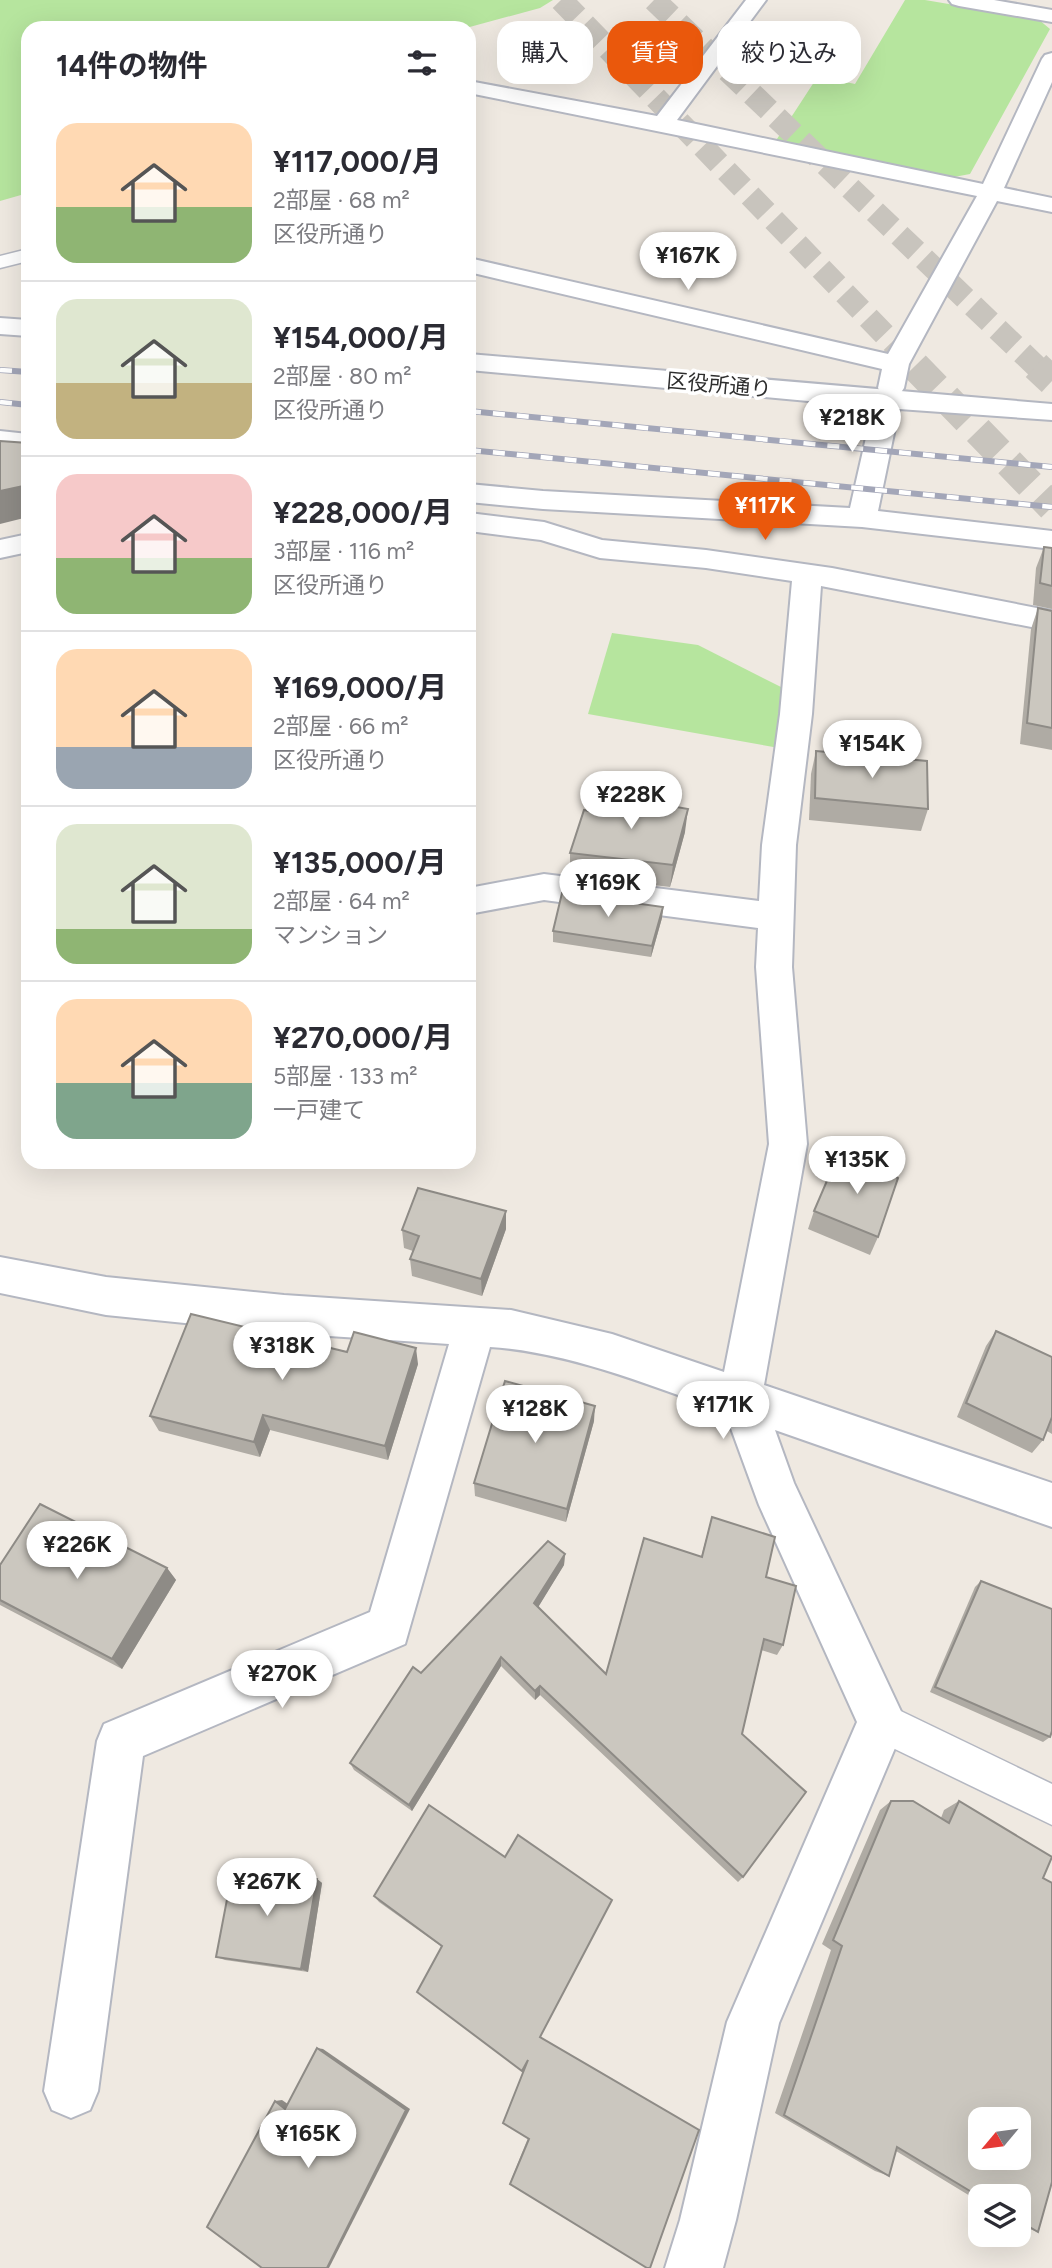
<!DOCTYPE html>
<html lang="ja">
<meta charset="utf-8">
<style>
:root{--surface:#fff;--page:#f2f2f3;--text:#2b2b33;--muted:#7c7c81;--line:#e1e1e2;--accent:#ea580c}
body{margin:0;font-family:Figtree,"Noto Sans JP",sans-serif;background:var(--page);color:var(--text);height:100vh;display:flex;flex-direction:column;font-size:26px;white-space:nowrap}
*{box-sizing:border-box;margin:0}
p{font-size:23px;color:var(--muted)}
.icon{flex:none;width:38px;height:38px;fill:none;stroke:currentColor;stroke-width:2;stroke-linecap:round;stroke-linejoin:round}
.map{position:relative;flex:1;overflow:hidden}
.panel{position:absolute;left:21px;top:21px;width:455px;height:1148px;display:flex;flex-direction:column;background:var(--surface);border-radius:21px;box-shadow:0 7px 28px #0002}
.panel>*{flex:none}
.hud{position:absolute;left:497px;top:21px;width:450px;height:63px;display:flex;gap:14px}
.needle{width:46px;rotate:241deg}
.fabs{position:absolute;left:968px;top:2107px;display:grid;gap:14px}
.fabs a{display:grid;place-items:center;width:63px;height:63px;border-radius:14px;background:var(--surface);box-shadow:0 7px 28px #0002;font-size:35px}
.price{position:absolute;translate:-50% -60px;padding:0 16px;border-radius:24px;background:#fff;color:#222;font-size:23px;line-height:46px;filter:drop-shadow(0 2px 4px #0008)}
.price::after{content:'';position:absolute;left:50%;top:42px;width:21px;height:16px;margin-left:-10px;background:inherit;clip-path:polygon(0 0,100% 0,50% 100%)}
.price.on{background:var(--accent);color:#fff}
ul{padding:0;list-style:none}
li{display:flex;align-items:center;gap:21px;height:175px;padding:0 35px}
li+li{border-top:2px solid var(--line)}
li span{display:grid;place-items:center;flex:none;width:196px;height:140px;border-radius:21px;color:#555}
li>.icon{margin-inline-start:auto}
span .icon{width:84px;height:84px;fill:#fffc;stroke-width:1}
li b{font-size:30px}
h2{display:flex;justify-content:space-between;align-items:center;height:84px;padding:0 35px;font-size:30px}
.pill{padding:0 24px;border-radius:21px;background:var(--surface);box-shadow:0 7px 28px #0002;font-size:24px;line-height:63px}
.pill.on{background:var(--accent);color:#fff}
.map>svg:first-child{display:block}
</style>
<div class="map">
<svg width="1052" height="2268" viewBox="0 0 1052 2268">
<rect width="100%" height="100%" fill="#efe9e1"/>
<!-- green -->
<g fill="#b6e59e">
<path d="M0 0H553L540 8 466 28H28V193L0 201Z"/>
<path d="M905 0H925L1038 19 1050 29 970 174 954 177 775 142 818 76 855 84Z"/>
<path d="M612 633 698 645 783 688 779 748 588 714Z"/>
</g>
<g fill="none" stroke-linecap="round" stroke-linejoin="round">
<!-- motorway-tunnel-far1 -->
<g stroke="#c8c4bd" stroke-width="23" stroke-dasharray="23 11" stroke-linecap="butt">
<path d="M561 0 917 368"/>
<path d="M654 0 1038 368"/>
</g>
<!-- motorway-tunnel -->
<g stroke="#c8c4bd" stroke-width="30" stroke-dasharray="30 15" stroke-linecap="butt">
<path d="M915 366 1052 507"/>
<path d="M1036 366 1052 381"/>
</g>
<defs>
<g id="service">
<path d="M28 249V261L0 268V256Z"/>
<path d="M882 1702 1052 1784V1825L868 1736 862 1722 868 1708Z"/>
</g>
<g id="minor">
<path d="M746 0H766L677 120 983 184 1042 59 1045 55 1052 53V82L1004 188 1052 198V212L997 201 909 364 904 388 900 394 891 396 882 394 878 388 882 369 469 272V258L888 354 977 196 469 93V81L657 116Z"/>
<path d="M949 0H994L1052 10V22L959 6 952 4Z"/>
<path d="M469 513 544 522 602 540 706 550 832 568 1052 611V631L821 586 812 714 796 845 792 967 807 1144 764 1385 1052 1483V1527L775 1430 794 1483 906 1722 779 2023 736 2220 723 2268H665L680 2220 727 2022 857 1722 759 1505 725 1412C651 1386 569 1352 490 1347L405 1644 143 1756 98 2091 90 2110 71 2118 52 2110 44 2091 97 1741 104 1724 370 1612 449 1344 284 1333 106 1315 0 1293V1257L106 1277 284 1295 511 1310 612 1334 724 1372 769 1144 756 967 758 928 544 900 469 914V888L544 874 759 901 762 845 780 714 792 581 706 568 600 558 541 540 469 531Z"/>
<path d="M28 534V552L0 558V540Z"/>
</g>
<g id="tertiary">
<path d="M0 318 28 320V336L0 334Z"/>
<path d="M469 354 1052 404V420L899 409 878 511 1052 531V549L862 527 543 509 469 502V484L543 491 850 508 873 407 469 370Z"/>
<path d="M0 431 28 434V450L0 447Z"/>
</g>
</defs>
<!-- service casing -->
<use href="#service" stroke="#b4b7c1" stroke-width="3"/>
<!-- minor casing -->
<use href="#minor" stroke="#b4b7c1" stroke-width="4"/>
<!-- tertiary casing -->
<use href="#tertiary" stroke="#b4b7c1" stroke-width="4"/>
<!-- service -->
<use href="#service" fill="#fff" fill-rule="evenodd"/>
<!-- minor -->
<use href="#minor" fill="#fff" fill-rule="evenodd"/>
<!-- tertiary -->
<use href="#tertiary" fill="#fff" fill-rule="evenodd"/>
<defs>
<g id="rail">
<path d="M0 370 28 372"/>
<path d="M0 402 28 405"/>
<path d="M469 411 1052 467"/>
<path d="M469 450 1052 507"/>
</g>
</defs>
<!-- rail casing -->
<use href="#rail" stroke="#a3a6b8" stroke-width="6"/>
<!-- rail -->
<use href="#rail" stroke="#fff" stroke-width="4.5" stroke-dasharray="12" stroke-linecap="butt"/>
</g>
<!-- wall -->
<g fill="#afaba4">
<path d="M1044 547 1052 548V609L1033 605 1036 568Z"/>
<path d="M1038 608 1052 611V750L1020 744 1031 629Z"/>
<path d="M816 751 928 809 921 831 809 820 811 774Z"/>
<path d="M685 832 670 887 570 875V853Z"/>
<path d="M663 907 662 918 651 957 553 942V931Z"/>
<path d="M814 1211 878 1237 870 1255 808 1229Z"/>
<path d="M506 1229 482 1296 412 1276 410 1259 413 1251 404 1248 402 1230Z"/>
<path d="M996 1331 1052 1357V1434L1047 1431 1043 1440 1032 1453 957 1417 986 1346Z"/>
<path d="M347 1352 418 1364 388 1460 270 1430 260 1457 159 1431 150 1416Z"/>
<path d="M594 1421 566 1522 475 1496 474 1483Z"/>
<path d="M712 1517 766 1577 783 1645 777 1655 761 1650 742 1734 743 1877 738 1882 540 1695 535 1700 501 1666 412 1811 354 1770 350 1763 421 1673 565 1554 564 1565 538 1607 606 1674 701 1557Z"/>
<path d="M0 1565 167 1568 176 1580 122 1669 0 1605Z"/>
<path d="M981 1581 1050 1737 1043 1742 930 1692 975 1587Z"/>
<path d="M891 1801 941 1818 944 1810 959 1801 1043 1878 1038 2232 1018 2225V2196H980V2202L896 2151 889 2176 875 2171 775 2113 831 1950 822 1944 880 1810Z"/>
<path d="M429 1805 540 2037 699 2130 510 2184 511 2180 528 2138 527 2061 442 1947 379 1902 374 1896Z"/>
<path d="M317 1879 322 1883 308 1972 225 1960 216 1957Z"/>
</g>
<!-- shaded-wall -->
<g fill="#8e8b86">
<path d="M28 485V517L0 524V491Z"/>
<path d="M688 809 685 832 670 887 673 865Z"/>
<path d="M663 907 662 918 651 957 652 946Z"/>
<path d="M506 1211V1229L482 1296 481 1279Z"/>
<path d="M416 1348 418 1364 388 1460 385 1446Z"/>
<path d="M595 1406 594 1421 566 1522 567 1509Z"/>
<path d="M263 1415 270 1430 260 1457 254 1442Z"/>
<path d="M565 1554 564 1565 534 1614V1603Z"/>
<path d="M167 1568 176 1580 122 1669 112 1659Z"/>
<path d="M501 1657V1666L412 1811 409 1805Z"/>
<path d="M540 1686V1695L535 1700V1691Z"/>
<path d="M317 1879 322 1883 308 1972 301 1969Z"/>
<path d="M317 2048 323 2049 410 2109 329 2268H327Z"/>
<path d="M282 2100 292 2107 285 2109 275 2101Z"/>
</g>
<!-- building -->
<g fill="#cbc7bf" stroke="#8e8b86" stroke-width="2" fill-rule="evenodd">
<path d="M0 441 28 443V485L0 491Z"/>
<path d="M1044 547 1052 548V586L1040 583Z"/>
<path d="M1038 608 1052 611V728L1027 723Z"/>
<path d="M816 751 927 761 928 809 815 798Z"/>
<path d="M604 794 688 809 673 865 570 853 584 810 599 813Z"/>
<path d="M562 893 663 907 652 946 553 931Z"/>
<path d="M838 1155 898 1178 878 1237 814 1211Z"/>
<path d="M418 1188 506 1211 481 1279 410 1259 419 1236 402 1230Z"/>
<path d="M191 1314 347 1352 354 1332 416 1348 385 1446 263 1415 254 1442 150 1416Z"/>
<path d="M996 1331 1052 1357V1417L1043 1440 966 1403Z"/>
<path d="M505 1381 595 1406 567 1509 474 1483Z"/>
<path d="M40 1504 167 1568 112 1659 0 1600V1565Z"/>
<path d="M712 1517 775 1537 766 1577 796 1586 783 1645 764 1639 742 1734 806 1792 743 1877 540 1686 535 1691 501 1657 409 1805 350 1763 413 1667 421 1673 548 1541 565 1554 534 1603 606 1674 644 1538 702 1557Z"/>
<path d="M981 1581 1052 1609V1731L1050 1737 935 1687Z"/>
<path d="M891 1801H913L949 1823 959 1801 1052 1857 1043 1878 1052 1883V2182L1038 2232 1018 2220V2196L980 2197 897 2147 889 2176 784 2115 842 1946 833 1940ZM980 2119H1018V2158H980Z"/>
<path d="M429 1805 505 1857 518 1835 612 1900 540 2037 699 2130 650 2268H647L510 2184 529 2139 503 2123 528 2060 522 2071 417 1992 442 1946 374 1896Z"/>
<path d="M233 1868 317 1879 301 1969 216 1957Z"/>
<path d="M317 2048 406 2110 327 2268H262L207 2227 275 2101 285 2109Z"/>
</g>
<g text-anchor="middle" stroke-width="7" stroke-linejoin="round" paint-order="stroke">
<!-- far-street labels -->
<g font-size="21" fill="#2e2e2e" stroke="#fff">
<text transform="translate(719 385) rotate(5)" y="7">区役所通り</text>
</g>
</g>
</svg>
<div class="fabs">
<a><svg class="needle" viewBox="-14 -14 28 28"><path d="M0-13l5 13h-10z" fill="#e53935"/><path d="M0 13l5-13h-10z" fill="#7c7c81"/></svg></a>
<a><svg class="icon" aria-label="layers" viewBox="0 0 24 24"><path d="M12 4l9 5-9 5-9-5zM3 14l9 5 9-5"/></svg></a>
</div>
<b class="price" style="left:688px;top:292px">¥167K</b>
<b class="price" style="left:852px;top:454px">¥218K</b>
<b class="price on" style="left:765px;top:542px">¥117K</b>
<b class="price" style="left:872px;top:780px">¥154K</b>
<b class="price" style="left:631px;top:831px">¥228K</b>
<b class="price" style="left:608px;top:919px">¥169K</b>
<b class="price" style="left:857px;top:1196px">¥135K</b>
<b class="price" style="left:282px;top:1382px">¥318K</b>
<b class="price" style="left:723px;top:1441px">¥171K</b>
<b class="price" style="left:535px;top:1445px">¥128K</b>
<b class="price" style="left:77px;top:1581px">¥226K</b>
<b class="price" style="left:282px;top:1710px">¥270K</b>
<b class="price" style="left:267px;top:1918px">¥267K</b>
<b class="price" style="left:308px;top:2170px">¥165K</b>
<div class="hud">
<a class="pill">購入</a>
<a class="pill on">賃貸</a>
<a class="pill">絞り込み</a>
</div>
<section class="panel">
<h2>14件の物件<svg class="icon" aria-label="filters" viewBox="0 0 24 24"><path d="M4 7h16M4 17h16"/><circle cx="9" cy="7" r="2"/><circle cx="15" cy="17" r="2"/></svg></h2>
<ul>
<li><span style="background:linear-gradient(#ffd9b3 60%,#8fb573 0)"><svg class="icon" aria-label="home" viewBox="0 0 24 24"><path d="M3 11l9-7 9 7M6 9v11h12V9"/></svg></span><div><b>¥117,000/月</b><p>2部屋 · 68 m²</p><p>区役所通り</p></div></li>
<li><span style="background:linear-gradient(#dfe7d0 60%,#c2b280 0)"><svg class="icon" aria-label="home" viewBox="0 0 24 24"><path d="M3 11l9-7 9 7M6 9v11h12V9"/></svg></span><div><b>¥154,000/月</b><p>2部屋 · 80 m²</p><p>区役所通り</p></div></li>
<li><span style="background:linear-gradient(#f6c9c9 60%,#8fb573 0)"><svg class="icon" aria-label="home" viewBox="0 0 24 24"><path d="M3 11l9-7 9 7M6 9v11h12V9"/></svg></span><div><b>¥228,000/月</b><p>3部屋 · 116 m²</p><p>区役所通り</p></div></li>
<li><span style="background:linear-gradient(#ffd9b3 70%,#9aa5b1 0)"><svg class="icon" aria-label="home" viewBox="0 0 24 24"><path d="M3 11l9-7 9 7M6 9v11h12V9"/></svg></span><div><b>¥169,000/月</b><p>2部屋 · 66 m²</p><p>区役所通り</p></div></li>
<li><span style="background:linear-gradient(#dfe7d0 75%,#8fb573 0)"><svg class="icon" aria-label="home" viewBox="0 0 24 24"><path d="M3 11l9-7 9 7M6 9v11h12V9"/></svg></span><div><b>¥135,000/月</b><p>2部屋 · 64 m²</p><p>マンション</p></div></li>
<li><span style="background:linear-gradient(#ffd9b3 60%,#7fa58c 0)"><svg class="icon" aria-label="home" viewBox="0 0 24 24"><path d="M3 11l9-7 9 7M6 9v11h12V9"/></svg></span><div><b>¥270,000/月</b><p>5部屋 · 133 m²</p><p>一戸建て</p></div></li>
</ul>
</section>
</div>
